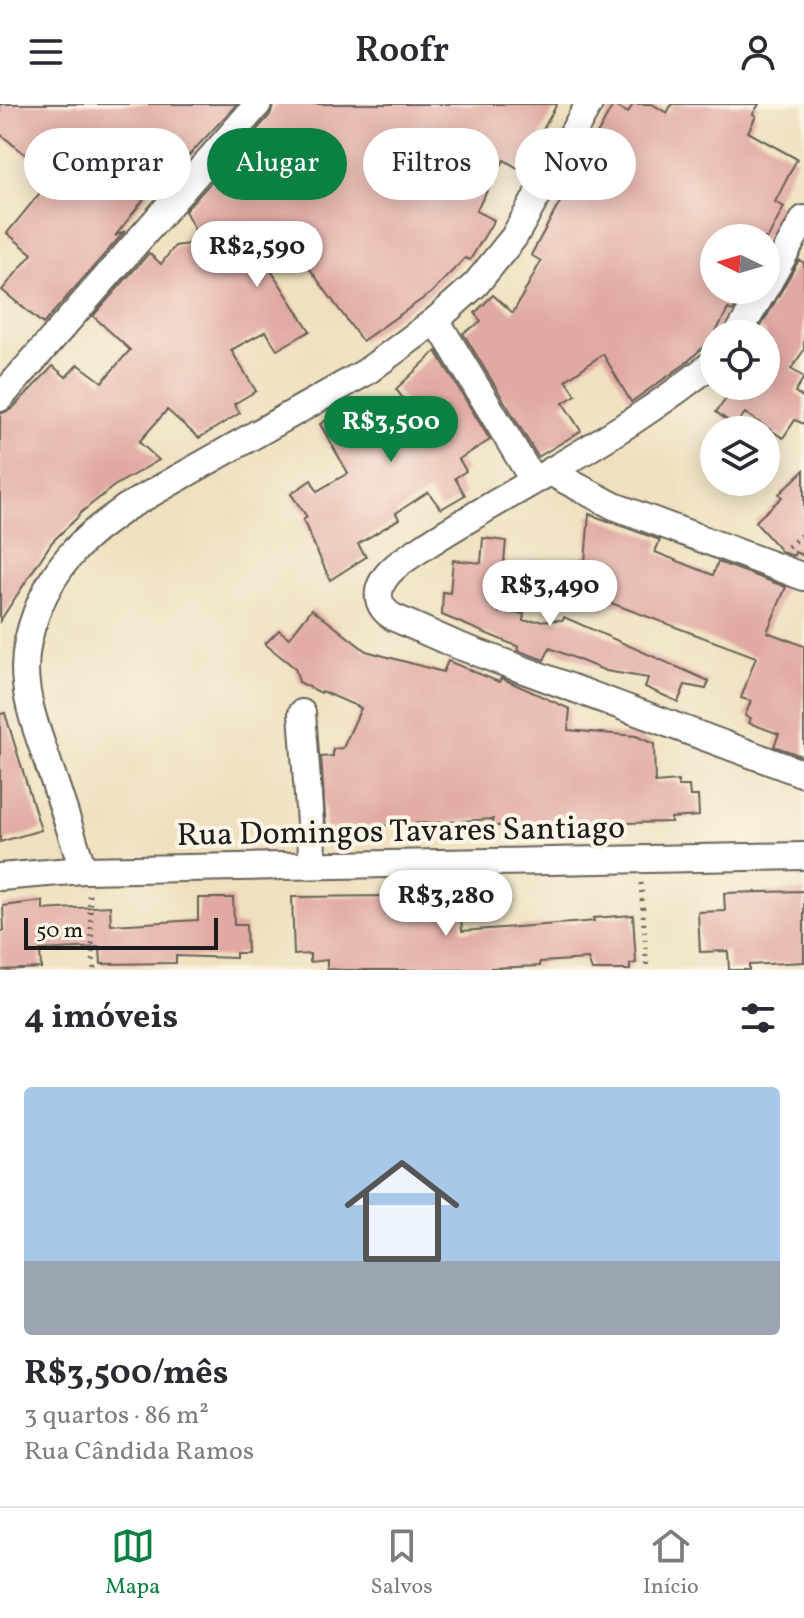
<!DOCTYPE html>
<html lang="pt">
<meta charset="utf-8">
<style>
:root{--surface:#fff;--page:#f7f7f7;--text:#2b2b33;--muted:#7c7c81;--line:#e1e1e2;--accent:#0b8043}
body{margin:0;font-family:Vollkorn,serif;background:var(--page);color:var(--text);height:100vh;display:flex;flex-direction:column;font-size:30px;white-space:nowrap}
*{box-sizing:border-box;margin:0}
p{font-size:26px;color:var(--muted)}
.icon{flex:none;width:44px;height:44px;fill:none;stroke:currentColor;stroke-width:2;stroke-linecap:round;stroke-linejoin:round}
.map{position:relative;height:866px;overflow:hidden}
.panel{display:flex;flex-direction:column;background:var(--surface);flex:1}
.panel>*{flex:none}
.guide{position:absolute;left:24px;top:24px;width:756px;height:72px;display:flex;gap:16px}
.needle{width:52px;rotate:275deg}
.fabs{position:absolute;left:700px;top:120px;display:grid;gap:16px}
.fabs a{display:grid;place-items:center;width:80px;height:80px;border-radius:50%;background:var(--surface);box-shadow:0 4px 20px #0003;font-size:40px}
.scale{position:absolute;left:24px;bottom:20px;width:194px;box-sizing:border-box;padding-left:8px;border:4px solid #1c1c1c;border-top:0;font-size:22px;line-height:28px;white-space:nowrap;color:#1c1c1c;-webkit-text-stroke:6px #fcf5e5;paint-order:stroke}
.price{position:absolute;translate:-50% -68px;padding:0 18px;border-radius:28px;background:#fff;color:#222;font-size:26px;line-height:52px;filter:drop-shadow(0 2px 4px #0008)}
.price::after{content:'';position:absolute;left:50%;top:48px;width:24px;height:18px;margin-left:-12px;background:inherit;clip-path:polygon(0 0,100% 0,50% 100%)}
.price.selected{background:var(--accent);color:#fff}
ul{padding:0;list-style:none}
li{display:grid;align-content:center;gap:16px;height:424px;padding:0 24px}
li+li{border-top:2px solid var(--line)}
li span{display:grid;place-items:center;height:248px;border-radius:8px;color:#555}
li>.icon{margin-inline-start:auto}
span .icon{width:144px;height:144px;fill:#fffc;stroke-width:1}
li b{font-size:34px}
h2{display:flex;justify-content:space-between;align-items:center;height:96px;padding:0 24px;font-size:34px}
.tag{padding:0 28px;border-radius:36px;background:var(--surface);box-shadow:0 4px 20px #0003;font-size:28px;line-height:72px}
.tag.selected{background:var(--accent);color:#fff}
header{display:flex;justify-content:space-between;align-items:center;height:104px;padding:0 24px;background:var(--surface);font-size:36px;font-weight:600}
.tabs{display:flex;justify-content:space-around;align-items:center;height:112px;border-top:2px solid var(--line);background:var(--surface);font-size:22px;color:var(--muted)}
.tabs a{display:grid;justify-items:center;gap:4px}
.tabs .selected{color:var(--accent)}
.map>svg:first-child{display:block}
</style>
<header><svg class="icon" aria-label="menu" viewBox="0 0 24 24"><path d="M4 6h16M4 12h16M4 18h16"/></svg>Roofr<svg class="icon" aria-label="person" viewBox="0 0 24 24"><circle cx="12" cy="8" r="4"/><path d="M4 21q1-7 8-7t8 7"/></svg></header>
<div class="map">
<svg width="804" height="866" viewBox="0 0 804 866">
<rect width="100%" height="100%" fill="#fcf5e5"/>
<filter id="ink" filterUnits="userSpaceOnUse"><feTurbulence type="fractalNoise" baseFrequency=".0125" numOctaves="2"/><feDisplacementMap in="SourceGraphic" scale="16" xChannelSelector="R" yChannelSelector="G"/><feConvolveMatrix kernelMatrix="1 2 1 2 8 2 1 2 1" color-interpolation-filters="sRGB"/></filter>
<filter id="wash" filterUnits="userSpaceOnUse"><feTurbulence type="fractalNoise" baseFrequency=".006" numOctaves="4" result="noise"/><feDisplacementMap in="SourceGraphic" scale="32" xChannelSelector="R" yChannelSelector="G"/><feGaussianBlur stdDeviation="1.8" result="paint"/><feColorMatrix in="noise" values="0 0 0 0 0 0 0 0 0 0 0 0 0 0 0 0 0 1.4 0 .05"/><feComposite in="paint" operator="in"/></filter>
<g filter="url(#wash)">
<rect width="100%" height="100%" fill="#efe1c0"/>
<g id="blocks">
<!-- building -->
<g fill="#e1a9a3">
<path d="M0 0H237L163 79 160 75 115 132 125 127 43 220 2 186 32 150 7 129 53 73 0 30Z"/>
<path d="M274 0H557L521 66 504 56 476 107 494 116 470 156 465 154 431 189 362 237 299 150 272 168 310 227 277 246 266 227 231 246 256 287 234 300 240 309 199 334 167 306 139 338 159 356 114 382 78 411 79 412 52 438 0 517V310L12 305 53 262 66 273 78 260 102 278 130 246 93 212 149 149 161 160 175 142 201 138 185 107 214 75 242 54 238 47 270 11Z"/>
<path d="M633 0H652L667 9 672 0H759L753 10 756 12 748 28 797 55 775 98 784 103 768 134H714V186H745L733 207 728 205 712 235 685 260 631 298 603 250 566 276 576 291 563 299 581 327 538 353 463 229 481 218 475 209 493 191 513 209 541 157 531 151 613 1 628 9Z"/>
<path d="M799 156 804 159V246L791 265 804 273 795 288 804 294V320L795 316 783 334 745 309 735 322 716 308 736 282H766V228L760 224Z"/>
<path d="M436 247 490 336 459 355 466 367 455 374 465 391 441 405 428 388 396 409 399 415 358 440 366 453 330 476 303 416 307 413 291 390 311 376 317 387 348 369 320 320 356 298 372 322 407 300 396 285Z"/>
<path d="M804 366V452L795 448 794 452 782 448 755 418 782 393 779 390Z"/>
<path d="M589 410 660 436 655 448 713 471 718 458 786 483 767 528 804 542V653L774 642 779 630 749 619 751 614 745 612 751 597 741 594 756 553 579 487 581 456 585 458Z"/>
<path d="M483 434 506 437 499 508 524 510 523 517 563 516 564 513 709 577 706 585 685 581 678 598 645 583 648 574 606 567 550 544 544 556 517 546 519 543 442 511 443 488 450 489 453 456 481 459Z"/>
<path d="M312 505 366 547 443 568 448 557 499 578 501 574 570 605 568 626 636 632 654 640 655 679 678 677V682H689L690 692H698L699 712 671 714V718L493 722V715L326 725 321 653 333 652V645L343 644 361 604 322 587 321 589 299 578 295 564 265 540 279 526 289 534Z"/>
<path d="M5 609 41 726 0 738V610Z"/>
<path d="M804 787V858L749 861V866H729L728 847 700 848 698 808 725 807 724 789Z"/>
<path d="M390 792 408 793V797H460L462 827 585 818 594 817 593 814 633 811 636 859 630 860V866H592L588 855 540 858V862L491 864V866H343L327 865V856L310 858V850L294 851 292 793Z"/>
<path d="M198 794H233L234 821H246L247 849H236V854L176 852V859L101 860 100 843 40 846 41 864 0 866V827H4L3 802 43 797V806L110 802 111 821 198 816Z"/>
</g>
</g>
</g>
<g filter="url(#ink)">
<use href="#blocks" fill-opacity="0" stroke="#666155" stroke-width="2"/>
<g fill="none" stroke-linecap="round" stroke-linejoin="round">
<defs>
<g id="minor">
<path d="M766 183 804 115"/>
<path d="M436 216 533 376"/>
<path d="M738 230 764 186"/>
<path d="M714 258C664 299 607 334 551 367 509 392 466 415 425 442 412 451 391 462 383 477 374 492 380 505 393 513L454 540 804 670"/>
<path d="M0 294 258 0"/>
<path d="M550 368 614 402 804 473"/>
<path d="M302 609 313 761"/>
<path d="M83 766C72 731 61 696 49 662 40 635 29 608 26 580 20 534 44 479 75 446 90 429 109 416 127 403L366 268 436 216 476 180 514 133 589 0"/>
<path d="M0 773 83 766 804 752"/>
</g>
</defs>
<!-- minor casing -->
<use href="#minor" stroke="#666155" stroke-width="30"/>
<!-- path -->
<g stroke="#666155" stroke-width="5" stroke-dasharray="2 6" stroke-linecap="butt">
<path d="M788 443 804 429"/>
<path d="M641 779 647 866"/>
<path d="M89 791 94 866"/>
</g>
<!-- minor -->
<use href="#minor" stroke="#fff" stroke-width="26"/>
</g>
</g>
<g text-anchor="middle" stroke-width="8" stroke-linejoin="round" paint-order="stroke">
<!-- street labels -->
<g font-size="32" fill="#1c1c1c" stroke="#fcf5e5">
<text transform="translate(401 726) rotate(-1)" y="11">Rua Domingos Tavares Santiago</text>
</g>
</g>
</svg>
<div class="fabs">
<a><svg class="needle" viewBox="-14 -14 28 28"><path d="M0-13l5 13h-10z" fill="#e53935"/><path d="M0 13l5-13h-10z" fill="#7c7c81"/></svg></a>
<a><svg class="icon" aria-label="locate" viewBox="0 0 24 24"><circle cx="12" cy="12" r="6"/><path d="M12 2v4M12 18v4M2 12h4M18 12h4"/></svg></a>
<a><svg class="icon" aria-label="layers" viewBox="0 0 24 24"><path d="M12 4l9 5-9 5-9-5zM3 14l9 5 9-5"/></svg></a>
</div>
<div class="scale">50 m</div>
<b class="price" style="left:257px;top:185px">R$2,590</b>
<b class="price selected" style="left:391px;top:360px">R$3,500</b>
<b class="price" style="left:550px;top:524px">R$3,490</b>
<b class="price" style="left:446px;top:834px">R$3,280</b>
<div class="guide">
<a class="tag">Comprar</a>
<a class="tag selected">Alugar</a>
<a class="tag">Filtros</a>
<a class="tag">Novo</a>
</div>
</div>
<section class="panel">
<h2>4 imóveis<svg class="icon" aria-label="filters" viewBox="0 0 24 24"><path d="M4 7h16M4 17h16"/><circle cx="9" cy="7" r="2"/><circle cx="15" cy="17" r="2"/></svg></h2>
<ul>
<li><span style="background:linear-gradient(#a9c7e8 70%,#9aa5b1 0)"><svg class="icon" aria-label="home" viewBox="0 0 24 24"><path d="M3 11l9-7 9 7M6 9v11h12V9"/></svg></span><div><b>R$3,500/mês</b><p>3 quartos · 86 m²</p><p>Rua Cândida Ramos</p></div></li>
</ul>
</section>
<nav class="tabs">
<a class="selected"><svg class="icon" aria-label="map" viewBox="0 0 24 24"><path d="M3 6l6-2 6 2 6-2v14l-6 2-6-2-6 2zM9 4v14M15 6v14"/></svg>Mapa</a>
<a><svg class="icon" aria-label="saved" viewBox="0 0 24 24"><path d="M7 4h10v16l-5-4-5 4z"/></svg>Salvos</a>
<a><svg class="icon" aria-label="home" viewBox="0 0 24 24"><path d="M3 11l9-7 9 7M6 9v11h12V9"/></svg>Início</a>
</nav>
